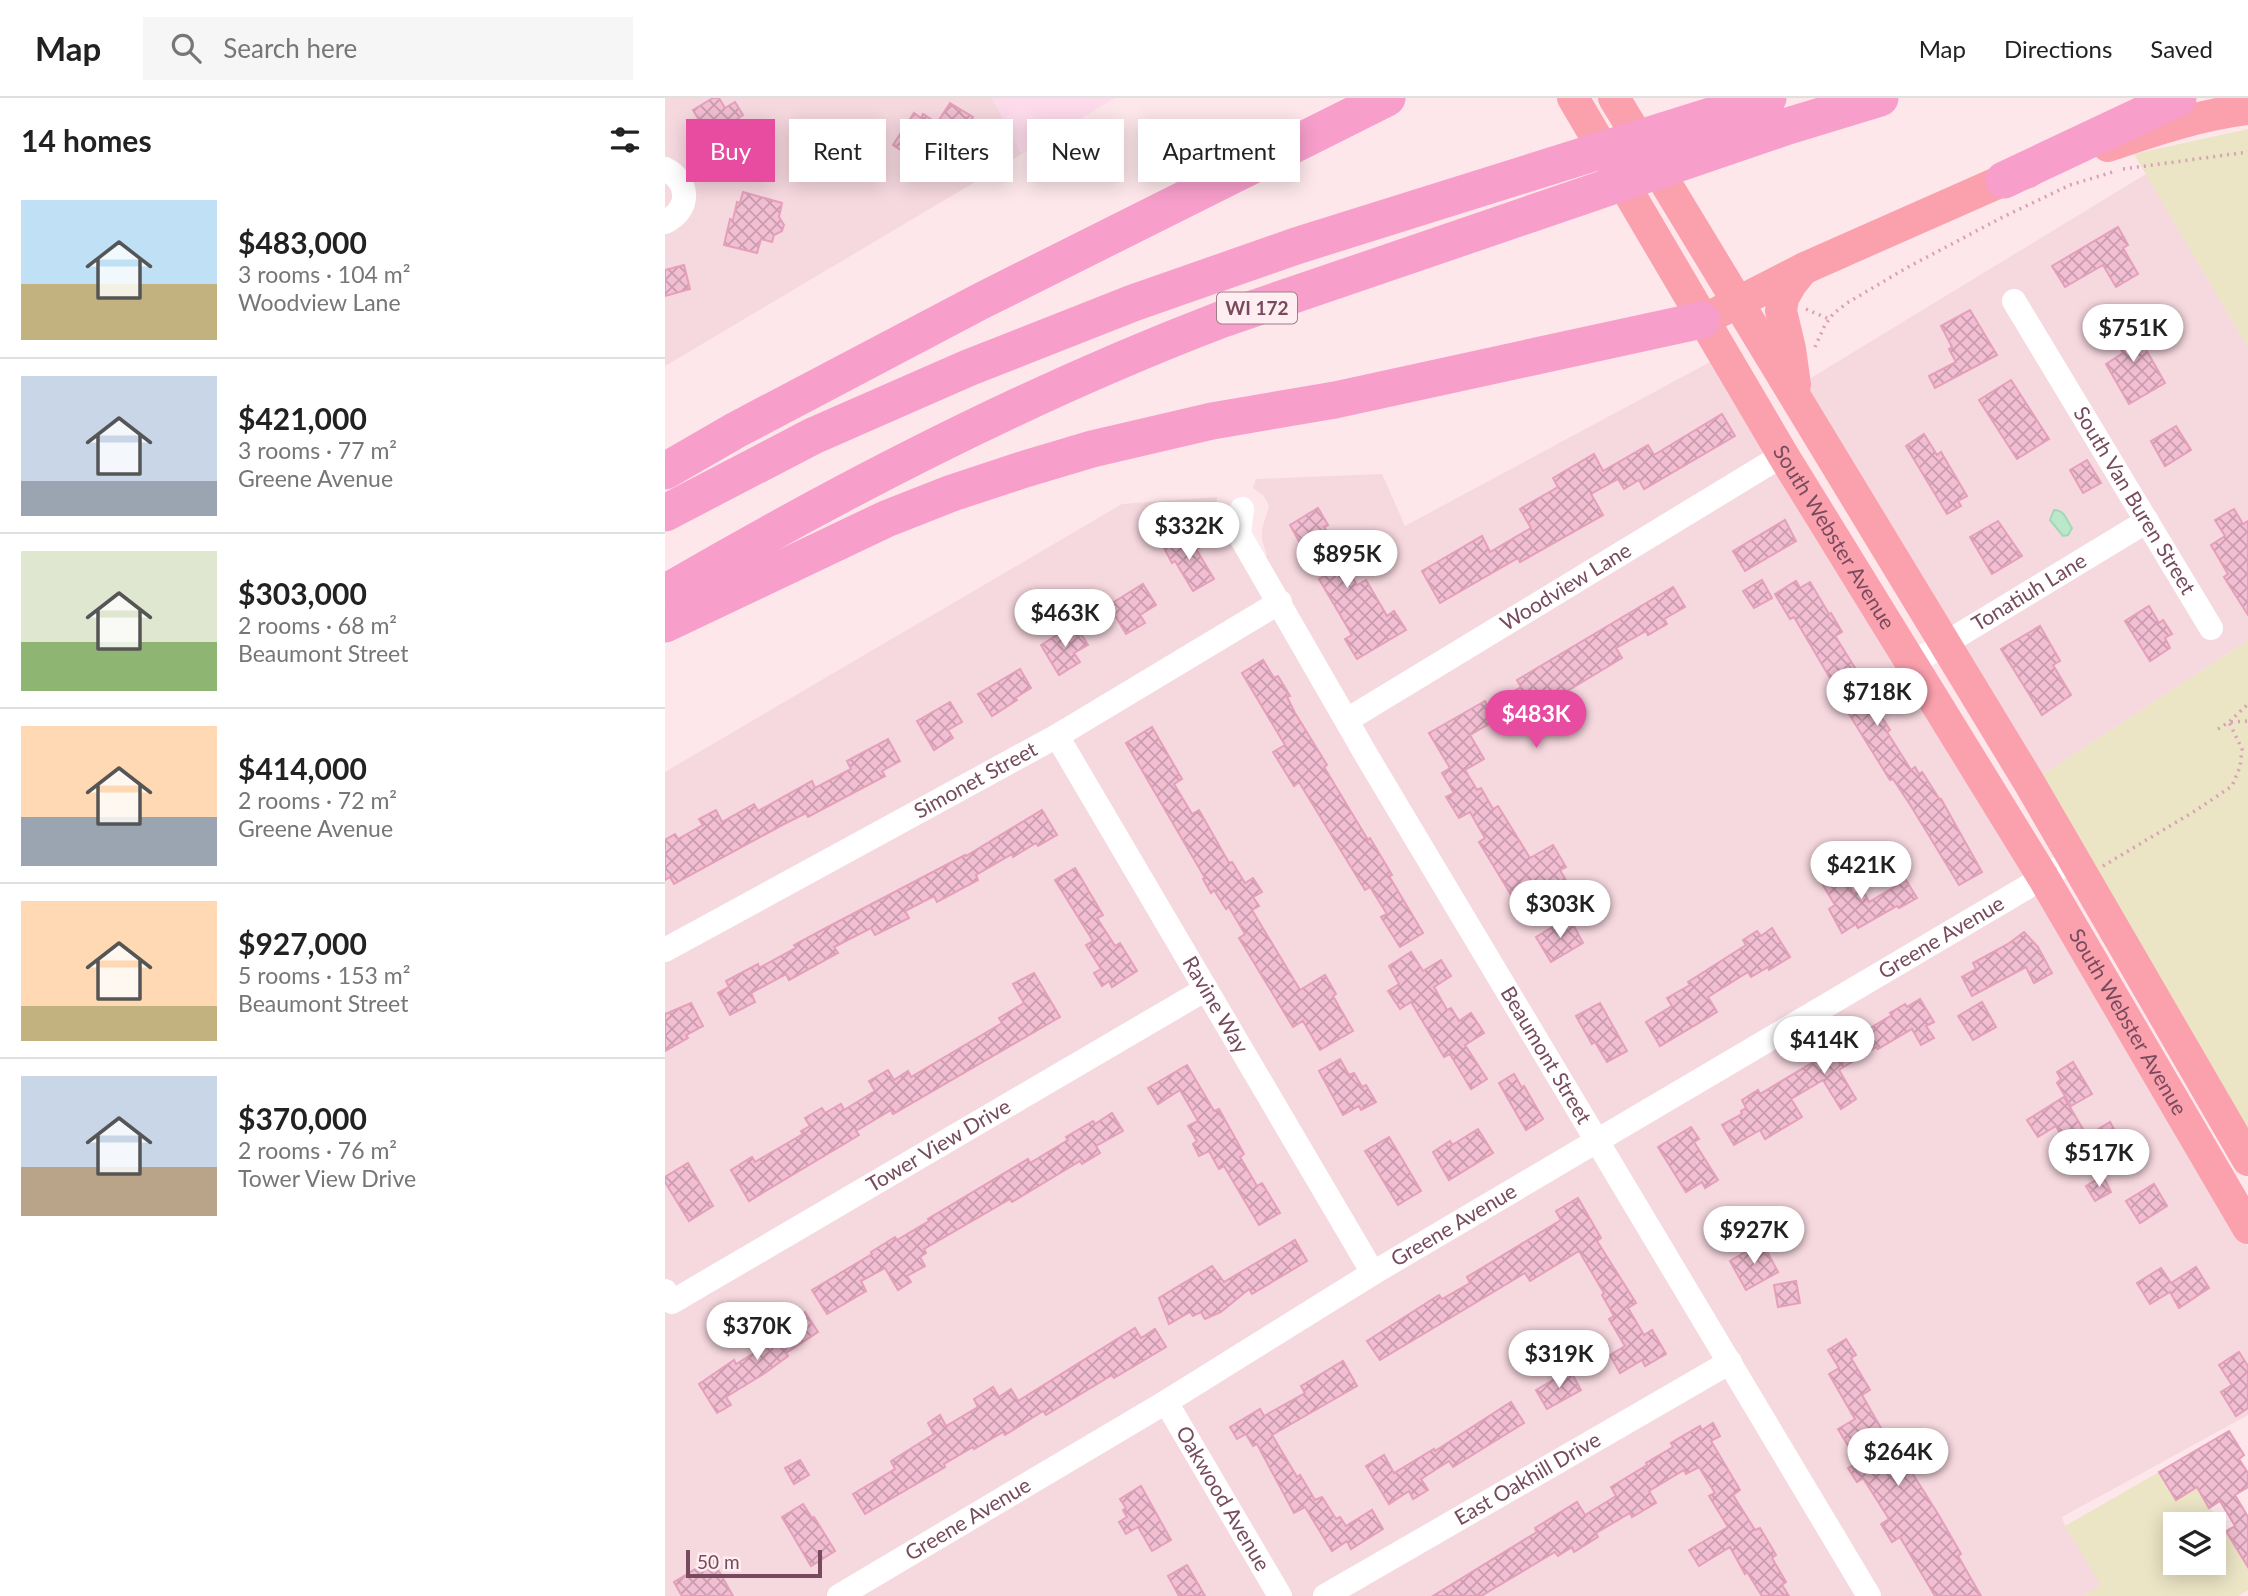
<!DOCTYPE html>
<meta charset="utf-8">
<style>
:root{--surface:#fff;--page:#f6f6f6;--text:#222;--muted:#767676;--line:#e0e0e0;--accent:#e74ca1}
body{margin:0;font-family:Lato,sans-serif;background:var(--page);color:var(--text);height:100vh;display:flex;flex-direction:column;font-size:26px;white-space:nowrap}
*{box-sizing:border-box;margin:0}
p{font-size:23px;color:var(--muted)}
.icon{flex:none;width:38px;height:38px;fill:none;stroke:currentColor;stroke-width:2;stroke-linecap:round;stroke-linejoin:round}
.map{position:relative;flex:1;overflow:hidden}
.details{display:flex;flex-direction:column;background:var(--surface);width:665px}
.details>*{flex:none}
.hud{position:absolute;left:21px;top:21px;width:665px;height:63px;display:flex;gap:14px}
.controls{position:absolute;left:1498px;top:1414px;display:grid;gap:14px}
.controls a{display:grid;place-items:center;width:63px;height:63px;border-radius:0px;background:var(--surface);box-shadow:0 4px 18px #0003;font-size:35px}
.scale{position:absolute;left:21px;bottom:18px;width:136px;box-sizing:border-box;padding-left:7px;border:4px solid #774b5d;border-top:0;font-size:19px;line-height:24px;white-space:nowrap;color:#774b5d;-webkit-text-stroke:5px #ffeef1;paint-order:stroke}
.price{position:absolute;translate:-50% -60px;padding:0 16px;border-radius:24px;background:#fff;color:#222;font-size:23px;line-height:46px;filter:drop-shadow(0 2px 4px #0008)}
.price::after{content:'';position:absolute;left:50%;top:42px;width:21px;height:16px;margin-left:-10px;background:inherit;clip-path:polygon(0 0,100% 0,50% 100%)}
.price.on{background:var(--accent);color:#fff}
ul{padding:0;list-style:none}
li{display:flex;align-items:center;gap:21px;height:175px;padding:0 21px}
li+li{border-top:2px solid var(--line)}
li span{display:grid;place-items:center;flex:none;width:196px;height:140px;border-radius:0px;color:#555}
li>.icon{margin-inline-start:auto}
span .icon{width:84px;height:84px;fill:#fffc;stroke-width:1}
li b{font-size:30px}
h2{display:flex;justify-content:space-between;align-items:center;height:84px;padding:0 21px;font-size:30px}
.pill{padding:0 24px;border-radius:0px;background:var(--surface);box-shadow:0 4px 18px #0003;font-size:24px;line-height:63px}
.pill.on{background:var(--accent);color:#fff}
header{display:flex;align-items:center;gap:42px;box-sizing:border-box;height:98px;padding:0 35px;background:var(--surface);border-bottom:2px solid var(--line)}
header strong{font-size:33px}
nav{display:flex;gap:38px;margin-inline-start:auto;font-size:24px}
.search{width:490px;height:63px;background:var(--page);display:flex;align-items:center;gap:18px;box-sizing:border-box;padding:0 24px;border-radius:0px;color:var(--muted);font-size:26px}
main{display:flex;flex:1;min-height:0}
.map>svg:first-child{display:block}
</style>
<header>
<strong>Map</strong>
<div class="search"><svg class="icon" aria-label="search" viewBox="0 0 24 24"><circle cx="10" cy="10" r="6"/><path d="M15 15l6 6"/></svg>Search here</div>
<nav><a>Map</a><a>Directions</a><a>Saved</a></nav>
</header>
<main>
<section class="details">
<h2>14 homes<svg class="icon" aria-label="filters" viewBox="0 0 24 24"><path d="M4 7h16M4 17h16"/><circle cx="9" cy="7" r="2"/><circle cx="15" cy="17" r="2"/></svg></h2>
<ul>
<li><span style="background:linear-gradient(#bfe0f5 60%,#c2b280 0)"><svg class="icon" aria-label="home" viewBox="0 0 24 24"><path d="M3 11l9-7 9 7M6 9v11h12V9"/></svg></span><div><b>$483,000</b><p>3 rooms · 104 m²</p><p>Woodview Lane</p></div></li>
<li><span style="background:linear-gradient(#c9d6e8 75%,#9aa5b1 0)"><svg class="icon" aria-label="home" viewBox="0 0 24 24"><path d="M3 11l9-7 9 7M6 9v11h12V9"/></svg></span><div><b>$421,000</b><p>3 rooms · 77 m²</p><p>Greene Avenue</p></div></li>
<li><span style="background:linear-gradient(#dfe7d0 65%,#8fb573 0)"><svg class="icon" aria-label="home" viewBox="0 0 24 24"><path d="M3 11l9-7 9 7M6 9v11h12V9"/></svg></span><div><b>$303,000</b><p>2 rooms · 68 m²</p><p>Beaumont Street</p></div></li>
<li><span style="background:linear-gradient(#ffd9b3 65%,#9aa5b1 0)"><svg class="icon" aria-label="home" viewBox="0 0 24 24"><path d="M3 11l9-7 9 7M6 9v11h12V9"/></svg></span><div><b>$414,000</b><p>2 rooms · 72 m²</p><p>Greene Avenue</p></div></li>
<li><span style="background:linear-gradient(#ffd9b3 75%,#c2b280 0)"><svg class="icon" aria-label="home" viewBox="0 0 24 24"><path d="M3 11l9-7 9 7M6 9v11h12V9"/></svg></span><div><b>$927,000</b><p>5 rooms · 153 m²</p><p>Beaumont Street</p></div></li>
<li><span style="background:linear-gradient(#c9d6e8 65%,#b9a48a 0)"><svg class="icon" aria-label="home" viewBox="0 0 24 24"><path d="M3 11l9-7 9 7M6 9v11h12V9"/></svg></span><div><b>$370,000</b><p>2 rooms · 76 m²</p><p>Tower View Drive</p></div></li>
</ul>
</section>
<div class="map">
<svg width="1583" height="1498" viewBox="0 0 1583 1498">
<defs>
<pattern id="building-cross-hatch" width="8" height="8" patternUnits="userSpaceOnUse" patternTransform="scale(1.75)"><rect width="8" height="8" fill="#f2bed2"/><path d="M0 0l8 8M0 8l8-8" fill="none" stroke="#c99cae"/></pattern>
</defs>
<rect width="100%" height="100%" fill="#fde7eb"/>
<!-- residential -->
<g fill="#f6d8df">
<path d="M0 0H327L357 56 0 268Z"/>
<path d="M1481 76 1583 250V542L1371 681 1147 302 1141 283Z"/>
<path d="M1047 263 1352 758 1583 1149V1317L1397 1419 1400 1428 1437 1487 1418 1498H0V674L457 406 552 399 551 410 555 421 584 469 602 457 597 442V431L604 408 599 398 588 390 591 381 717 376 740 428Z"/>
</g>
<!-- commercial -->
<path fill="#fddbeb" d="M327 0H450L357 56Z"/>
<!-- green -->
<g fill="#ebe4c5" fill-rule="evenodd">
<path d="M1583 31V250L1469 56Z"/>
<path d="M1583 542V1062L1371 681Z"/>
<path d="M1494 1374 1511 1402 1532 1389 1583 1469V1492L1573 1498H1418L1436 1487 1400 1428ZM1510 1426H1549V1465H1510Z"/>
</g>
<!-- water -->
<path fill="#bbe7cb" stroke="#a1d9b7" stroke-width="2" d="M1389 412C1400 412 1401 422 1407 430L1403 437 1398 438 1385 422Z"/>
<!-- building -->
<g fill="url(#building-cross-hatch)" stroke="#e59fba" stroke-width="2">
<path d="M48 0H54L60 10 70 4 78 17 68 24 86 57 64 71 28 12Z"/>
<path d="M285 5 308 19 289 48 276 40 259 67 228 47 249 15 256 20 258 16 272 25Z"/>
<path d="M78 94 117 105 114 119 119 127 117 133 109 137 107 144 96 141 92 155 59 147 65 121 68 122 72 104 75 105Z"/>
<path d="M1453 129 1463 147 1458 150 1473 176 1451 189 1438 167 1400 189 1387 168Z"/>
<path d="M19 167 25 191 0 198V172Z"/>
<path d="M1305 212 1332 257 1270 290 1264 278 1291 264 1284 251 1287 249 1276 228Z"/>
<path d="M1463 220 1500 285 1464 306 1441 266 1458 255 1444 231Z"/>
<path d="M1346 282 1384 341 1352 361 1314 302Z"/>
<path d="M1057 316 1070 338 979 391 974 382 959 391 953 381 926 396 938 417 855 464 853 460 775 505 757 473 817 438 825 454 866 430 855 411 893 389 888 380 929 356 938 373 983 347 989 357Z"/>
<path d="M1511 328 1526 352 1500 368 1486 343Z"/>
<path d="M1259 336 1272 357 1276 354 1302 398 1293 403 1296 408 1282 416 1241 348Z"/>
<path d="M1422 362 1436 385 1418 395 1405 372Z"/>
<path d="M653 410 663 427 659 429 692 487 701 482 722 518 729 513 741 532 692 561 680 541 687 537 654 481 659 478 638 442 634 443 625 427Z"/>
<path d="M1569 411 1578 426 1583 423V517L1559 479 1563 476 1546 447 1560 438 1550 422Z"/>
<path d="M1120 422 1131 443 1080 473 1068 453Z"/>
<path d="M1333 423 1357 458 1327 476 1305 439Z"/>
<path d="M525 435 534 450 531 451 549 481 528 493 510 463 507 465 499 450Z"/>
<path d="M1097 482 1107 500 1089 510 1078 493Z"/>
<path d="M1131 483 1135 490 1145 484 1164 516 1166 515 1177 534 1170 538 1219 616 1216 618 1225 632 1222 634 1246 672 1250 669 1254 676 1257 674 1275 702 1276 701 1317 774 1294 787 1246 708 1228 681 1225 682 1179 608 1181 607 1129 519 1125 521 1110 496Z"/>
<path d="M478 486 491 507 475 517 480 525 461 536 444 507Z"/>
<path d="M1008 489 1020 509 999 521 1002 526 983 537 981 533 951 550 957 560 884 604 880 598 850 616 848 612 805 637 819 661 800 672 812 692 816 690 828 711 833 708 865 760 888 747 901 769 895 772 917 810 899 821 880 789 857 803 853 796 848 800 814 744 820 740 805 714 794 720 781 699 789 695 777 675 785 670 764 635 820 603 823 608 856 589 852 582Z"/>
<path d="M1484 508 1494 525 1498 522 1507 536 1500 540 1505 550 1485 563 1460 523Z"/>
<path d="M410 526 423 547 409 555 415 564 394 577 376 547Z"/>
<path d="M1375 528 1395 563 1388 567 1406 597 1377 617 1336 551Z"/>
<path d="M598 562 609 580 613 578 625 598 622 599 630 615 662 667 659 669 703 742 705 740 727 777 724 778 758 835 735 849 716 819 722 816 705 789 700 792 634 684 629 688 608 654 620 647 577 575Z"/>
<path d="M355 571 366 590 350 600 352 602 327 618 313 596Z"/>
<path d="M285 604 297 624 283 632 288 640 269 652 252 623Z"/>
<path d="M487 629 517 681 509 686 527 716 534 712 564 765 567 764 580 785 588 780 597 794 588 799 594 808 587 812 635 892 660 877 671 896 668 898 688 933 655 952 638 923 628 929 574 840 580 836 564 809 561 811 549 792 546 795 538 781 540 780 461 645Z"/>
<path d="M223 641 235 663 217 673 220 678 143 719 141 715 119 726 9 786 5 779 0 782V742L10 736 13 741 38 727 34 721 51 712 57 724 89 706 93 713 147 683 150 690 186 671 182 663Z"/>
<path d="M377 712 392 737 373 748 371 745 348 759 347 756 311 777 313 782 272 804 269 798 240 813 244 820 210 837 206 830 169 849 173 855 124 882 121 876 86 895 90 904 65 917 53 895 64 889 61 883 93 866 94 870 131 850 129 847 159 831 300 757 301 758Z"/>
<path d="M1172 767 1189 796 1197 791 1204 804 1241 782 1252 800 1234 810 1232 808 1193 830 1191 826 1177 835 1164 811 1170 807 1153 779Z"/>
<path d="M410 770 438 817 432 820 450 848 455 845 472 873 447 889 444 883 437 888 429 875 436 871 421 847 428 843 390 782Z"/>
<path d="M904 819 918 845 886 864 871 839Z"/>
<path d="M1107 830 1125 859 1104 872 1103 869 1086 879 1083 874 1043 899 1052 914 995 948 981 924 1007 908 1002 900 1025 887 1023 884 1081 847 1078 842 1092 833 1096 838Z"/>
<path d="M1359 834 1373 849 1387 875 1369 885 1361 869 1307 898 1297 879 1311 871 1308 865 1343 846Z"/>
<path d="M746 854 758 873 776 862 786 878 769 889 782 912 786 910 794 923 806 915 819 935 800 947 822 981 806 991 785 956 779 959 746 904 735 911 723 893 734 886 724 868Z"/>
<path d="M369 875 395 919 228 1016 226 1012 191 1033 194 1037 84 1103 66 1072 87 1059 90 1064 138 1036 136 1033 145 1028 140 1020 157 1010 160 1015 176 1006 179 1012 210 993 204 983 223 972 229 982 243 973 246 979 337 925 334 920 359 905 348 886Z"/>
<path d="M1255 901 1269 924 1261 928 1269 940 1256 947 1247 931 1213 951 1211 949 1174 972 1191 1001 1176 1011 1158 982 1126 1001 1137 1019 1100 1041 1095 1032 1069 1047 1057 1027 1077 1016 1076 1013 1081 1010 1077 1002 1093 992 1095 996 1227 917 1225 915 1240 906 1242 909Z"/>
<path d="M1317 904 1331 929 1308 942 1293 918Z"/>
<path d="M26 905 38 928 21 937 23 940 0 953V916Z"/>
<path d="M935 905 962 953 942 964 930 944 927 946 911 918Z"/>
<path d="M675 961 684 977 689 975 697 989 701 987 711 1004 696 1012 694 1008 678 1017 654 973Z"/>
<path d="M1408 964 1427 996 1406 1008 1392 985 1396 981 1392 974Z"/>
<path d="M522 967 549 1013 554 1011 579 1056 575 1059 592 1088 597 1085 615 1115 594 1127 559 1068 554 1071 544 1053 534 1058 528 1046 532 1043 523 1028 533 1023 515 992 493 1006 483 990Z"/>
<path d="M849 976 857 990 859 988 878 1021 861 1032 834 985Z"/>
<path d="M1399 999 1422 1038 1445 1024 1457 1046 1420 1068 1403 1040 1399 1043 1391 1028 1373 1039 1362 1022Z"/>
<path d="M447 1015 458 1033 431 1048 435 1055 417 1066 415 1063 347 1104 345 1101 259 1151 261 1155 255 1159 260 1168 242 1178 246 1184 233 1192 220 1170 196 1183 201 1193 162 1216 147 1192 207 1156 206 1154 230 1139 232 1142 264 1123 263 1121 363 1061 365 1065 403 1042 401 1039 428 1023 430 1026Z"/>
<path d="M1026 1029 1034 1041 1029 1044 1053 1082 1040 1090 1037 1084 1021 1094 993 1049Z"/>
<path d="M813 1031 828 1055 784 1082 768 1054 785 1043 787 1047Z"/>
<path d="M724 1039 756 1093 733 1107 700 1053Z"/>
<path d="M23 1065 48 1108 24 1123 0 1084V1079Z"/>
<path d="M1438 1078 1446 1094 1430 1103 1421 1088Z"/>
<path d="M1489 1086 1502 1108 1475 1125 1461 1103Z"/>
<path d="M913 1100 936 1140 932 1143 971 1205 963 1210 979 1237 987 1232 1001 1256 980 1268 977 1262 955 1275 945 1257 960 1248 944 1221 949 1218 937 1197 939 1195 914 1153 865 1183 860 1175 715 1262 702 1243 774 1197 777 1201 805 1185 802 1179 896 1122 891 1113Z"/>
<path d="M630 1142 642 1163 587 1196 584 1191 556 1214 540 1221 536 1214 528 1218 525 1214 504 1226 494 1200 547 1168 559 1184Z"/>
<path d="M1097 1144 1113 1174 1081 1192 1065 1163Z"/>
<path d="M1531 1169 1544 1190 1514 1210 1505 1194 1485 1206 1472 1185 1496 1170 1506 1185Z"/>
<path d="M1131 1183 1135 1205 1113 1209 1109 1187Z"/>
<path d="M140 1214 153 1234 121 1255 123 1258 100 1275 61 1299 66 1307 52 1315 34 1286 69 1262 71 1266 101 1248 97 1242 107 1236 106 1234Z"/>
<path d="M470 1230 476 1240 490 1231 501 1249 449 1280 447 1277 381 1317 378 1313 340 1337 338 1334 309 1351 308 1349 279 1366 280 1369 200 1416 188 1396 230 1371 226 1363 269 1336 263 1325 275 1317 281 1328 313 1309 309 1301 328 1289 334 1299 346 1291 353 1303Z"/>
<path d="M1181 1241 1191 1257 1186 1260 1205 1292 1197 1297 1240 1372 1244 1370 1273 1416 1296 1456 1293 1458 1316 1498H1270L1235 1439 1227 1444 1216 1426 1224 1421 1198 1380 1192 1384 1183 1370 1193 1364 1173 1331 1190 1321 1164 1276 1174 1270 1163 1252Z"/>
<path d="M1574 1254 1583 1268V1310L1571 1318 1556 1294 1567 1287 1554 1267Z"/>
<path d="M678 1263 692 1288 607 1337 632 1379 635 1377 650 1402 657 1399 671 1421 675 1419 681 1428 707 1412 718 1431 686 1451 682 1443 667 1453 640 1409 629 1415 592 1346 588 1348 581 1336 572 1341 565 1329 595 1311 599 1318 640 1295 636 1288Z"/>
<path d="M905 1272 916 1292 882 1311 871 1292Z"/>
<path d="M846 1304 859 1325 788 1369 784 1363 756 1381 763 1392 748 1401 744 1393 724 1406 701 1368 719 1357 729 1375 769 1351 770 1353Z"/>
<path d="M1048 1325 1055 1338 1046 1343 1075 1392 1068 1397 1090 1432 1095 1430 1111 1457 1107 1460 1121 1484 1117 1487 1124 1498H1097L1082 1474 1080 1476 1065 1449 1034 1468 1024 1452 1063 1429 1044 1398 1050 1395 1034 1369 1021 1376 1019 1372 984 1393 991 1405 967 1419 965 1415 931 1435 933 1439 909 1454 907 1449 893 1458 890 1454 816 1498H768L872 1434 870 1430 912 1404 920 1417 951 1398 946 1389 982 1367 981 1365 1008 1349 1006 1345 1035 1328 1037 1332Z"/>
<path d="M1564 1333 1579 1357 1574 1361 1583 1375V1389L1570 1397 1583 1419V1469L1561 1433 1570 1428 1555 1403 1544 1410 1532 1389 1511 1402 1494 1374Z"/>
<path d="M135 1362 144 1377 129 1386 120 1370Z"/>
<path d="M476 1388 506 1442 487 1453 473 1429 461 1436 454 1424 462 1419 458 1412 461 1410 455 1401Z"/>
<path d="M138 1406 147 1420 149 1419 170 1453 146 1468 117 1419Z"/>
<path d="M47 1461 68 1498H17L9 1484Z"/>
<path d="M522 1467 540 1498H514L503 1478Z"/>
</g>
<g fill="none" stroke-linecap="round" stroke-linejoin="round">
<!-- path -->
<g stroke="#d8a1b6" stroke-width="3.5" stroke-dasharray="2 5" stroke-linecap="butt">
<path d="M1458 71 1583 54"/>
<path d="M1141 211 1164 221"/>
<path d="M1150 249 1160 227 1168 216 1182 205 1243 169 1338 119 1405 87 1451 73"/>
<path d="M1566 624 1583 623"/>
<path d="M1553 631 1564 624 1583 606"/>
<path d="M1438 768 1530 713 1567 688 1575 669 1577 651 1564 624"/>
</g>
<!-- minor -->
<g stroke="#fff" stroke-width="24">
<path d="M0 71C25 84 26 111 0 124"/>
<path id="s1" d="M1349 203 1546 530"/>
<path id="s2" d="M577 411 574 436 703 660 1204 1498"/>
<path id="s3" d="M1248 565 1482 423"/>
<path id="s4" d="M682 622 1118 357"/>
<path id="s5" d="M392 638 708 1175"/>
<path id="s6" d="M0 852 392 638 615 504"/>
<path id="s7" d="M0 1193 7 1204 541 891"/>
<path id="s8" d="M501 1304 615 1498"/>
<path id="s9" d="M174 1498 501 1304 708 1175 1408 762"/>
<path id="s10" d="M660 1498 1065 1264"/>
</g>
<!-- major -->
<g stroke="#fba0ad" stroke-width="32">
<path id="s11" d="M908 0 1118 357 1378 779 1583 1130"/>
<path d="M949 0 1365 686 1583 1062"/>
<path d="M1443 48C1489 32 1534 17 1583 11"/>
<path d="M1054 214 1140 170 1339 82 1363 74"/>
<path d="M1130 287 1125 251 1116 213 1118 200 1126 186 1138 171"/>
</g>
<!-- highway -->
<g stroke="#f79ecb" stroke-width="37">
<path d="M1339 82 1513 0"/>
<path d="M0 373 71 332 316 203 722 0"/>
<path d="M0 415 148 338 303 270 468 205 631 148 1103 0"/>
<path d="M0 495C178 391 362 296 555 222L1123 28 1215 0"/>
<path d="M0 526 221 421 287 395 360 371 427 351 547 323 670 302 1037 222"/>
</g>
</g>
<g text-anchor="middle" stroke-width="7" stroke-linejoin="round" paint-order="stroke">
<!-- shield labels -->
<rect fill="#ffeef1" stroke="#a07c89" stroke-width="2" x="552" y="194.5" width="80" height="31" rx="5"/>
<g font-size="19" font-weight="bold" fill="#774b5d">
<text x="592" y="217">WI 172</text>
</g>
<!-- street labels -->
<g font-size="21" fill="#774b5d" stroke="#ffeef1">
<text dy="7" stroke="none"><textPath href="#s1" startOffset="233">South Van Buren Street</textPath></text>
<text dy="7" stroke="none"><textPath href="#s11" startOffset="511">South Webster Avenue</textPath></text>
<text dy="7" stroke="none"><textPath href="#s4" startOffset="256">Woodview Lane</textPath></text>
<text dy="7" stroke="none"><textPath href="#s3" startOffset="136">Tonatiuh Lane</textPath></text>
<text dy="7" stroke="none"><textPath href="#s6" startOffset="354">Simonet Street</textPath></text>
<text dy="7" stroke="none"><textPath href="#s9" startOffset="1284">Greene Avenue</textPath></text>
<text dy="7" stroke="none"><textPath href="#s5" startOffset="312">Ravine Way</textPath></text>
<text dy="7" stroke="none"><textPath href="#s11" startOffset="1078">South Webster Avenue</textPath></text>
<text dy="7" stroke="none"><textPath href="#s2" startOffset="630">Beaumont Street</textPath></text>
<text dy="7" stroke="none"><textPath href="#s7" startOffset="322">Tower View Drive</textPath></text>
<text dy="7" stroke="none"><textPath href="#s9" startOffset="718">Greene Avenue</textPath></text>
<text dy="7" stroke="none"><textPath href="#s10" startOffset="234">East Oakhill Drive</textPath></text>
<text dy="7" stroke="none"><textPath href="#s8" startOffset="112">Oakwood Avenue</textPath></text>
<text dy="7" stroke="none"><textPath href="#s9" startOffset="150">Greene Avenue</textPath></text>
</g>
</g>
</svg>
<div class="controls">
<a><svg class="icon" aria-label="layers" viewBox="0 0 24 24"><path d="M12 4l9 5-9 5-9-5zM3 14l9 5 9-5"/></svg></a>
</div>
<div class="scale">50 m</div>
<b class="price" style="left:1468px;top:266px">$751K</b>
<b class="price" style="left:524px;top:464px">$332K</b>
<b class="price" style="left:682px;top:492px">$895K</b>
<b class="price" style="left:400px;top:551px">$463K</b>
<b class="price" style="left:1212px;top:630px">$718K</b>
<b class="price on" style="left:871px;top:652px">$483K</b>
<b class="price" style="left:1196px;top:803px">$421K</b>
<b class="price" style="left:895px;top:842px">$303K</b>
<b class="price" style="left:1159px;top:978px">$414K</b>
<b class="price" style="left:1434px;top:1091px">$517K</b>
<b class="price" style="left:1089px;top:1168px">$927K</b>
<b class="price" style="left:92px;top:1264px">$370K</b>
<b class="price" style="left:894px;top:1292px">$319K</b>
<b class="price" style="left:1233px;top:1390px">$264K</b>
<div class="hud">
<a class="pill on">Buy</a>
<a class="pill">Rent</a>
<a class="pill">Filters</a>
<a class="pill">New</a>
<a class="pill">Apartment</a>
</div>
</div>
</main>
